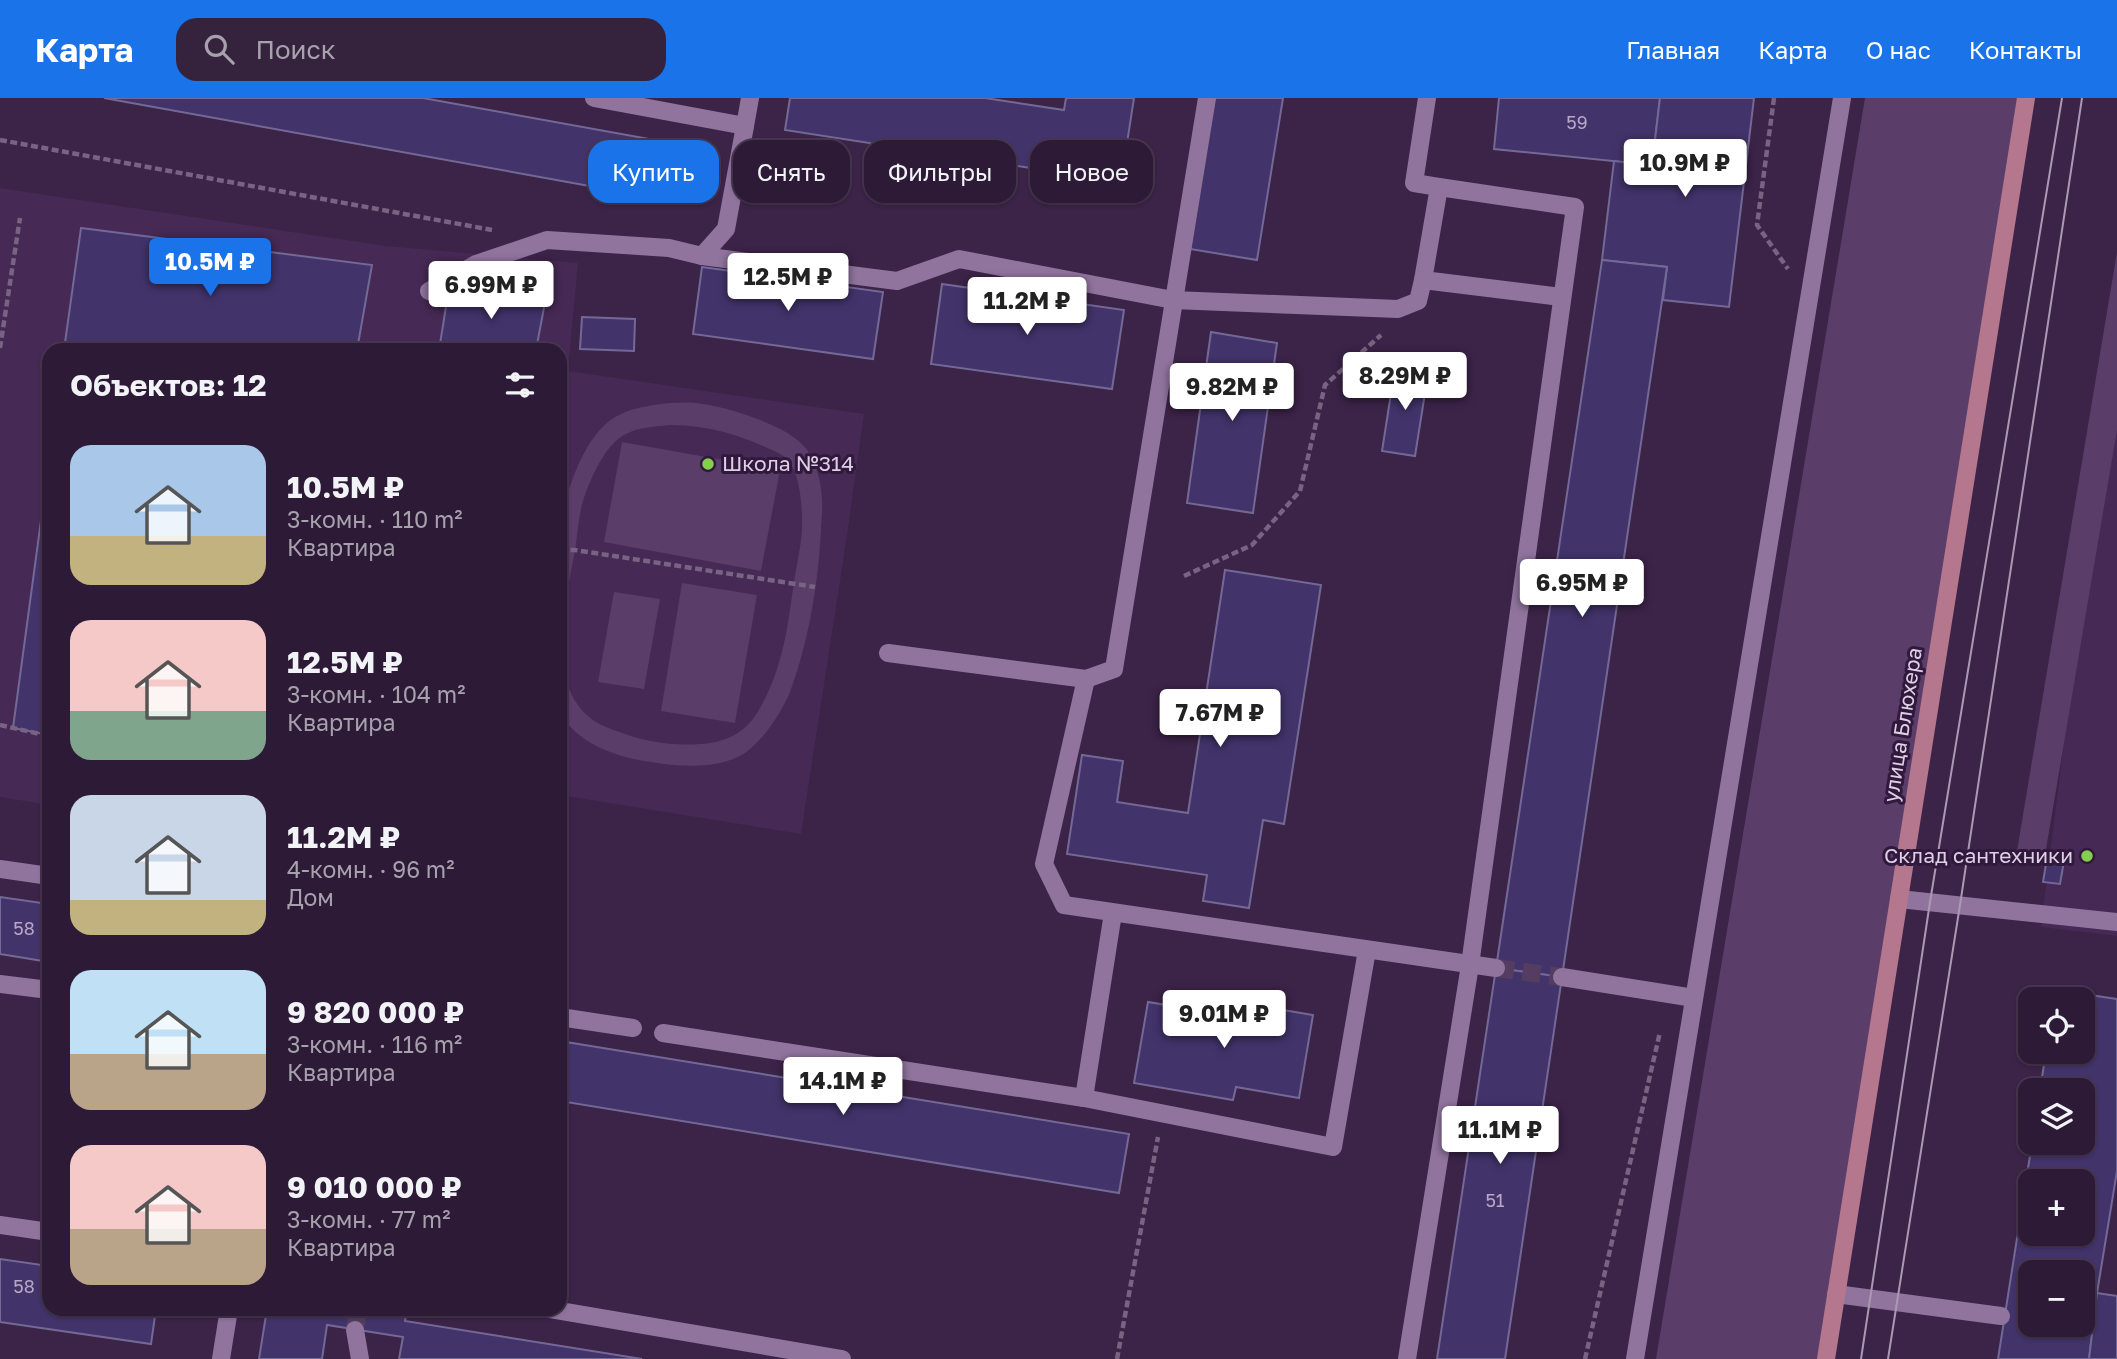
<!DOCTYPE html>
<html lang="ru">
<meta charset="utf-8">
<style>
:root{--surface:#2d1a36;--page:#35233e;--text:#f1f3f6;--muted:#a7a1ad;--line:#483851;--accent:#1a73e8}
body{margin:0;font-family:"Golos Text",sans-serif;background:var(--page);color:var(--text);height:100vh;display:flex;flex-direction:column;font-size:26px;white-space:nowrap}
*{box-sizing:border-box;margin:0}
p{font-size:23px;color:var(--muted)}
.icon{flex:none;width:38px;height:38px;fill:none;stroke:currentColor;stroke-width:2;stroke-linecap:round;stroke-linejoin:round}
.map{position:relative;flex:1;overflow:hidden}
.sheet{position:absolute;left:42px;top:245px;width:525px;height:973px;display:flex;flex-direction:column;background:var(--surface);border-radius:21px;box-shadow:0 2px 5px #0004,0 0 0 2px var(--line)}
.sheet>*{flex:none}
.banner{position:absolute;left:588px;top:42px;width:665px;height:63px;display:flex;gap:14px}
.fabs{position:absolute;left:2018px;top:889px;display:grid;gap:14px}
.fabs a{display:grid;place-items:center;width:77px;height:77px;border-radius:14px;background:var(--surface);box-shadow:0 2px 5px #0004,0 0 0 2px var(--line);font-size:35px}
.price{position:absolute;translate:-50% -60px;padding:0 16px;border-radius:7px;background:#fff;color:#222;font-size:23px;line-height:46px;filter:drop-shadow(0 2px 4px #0008)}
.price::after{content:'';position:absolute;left:50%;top:42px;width:21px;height:16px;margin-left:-10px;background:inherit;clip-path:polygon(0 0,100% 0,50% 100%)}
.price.current{background:var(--accent);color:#fff}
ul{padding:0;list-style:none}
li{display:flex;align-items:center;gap:21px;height:175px;padding:0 28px}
li span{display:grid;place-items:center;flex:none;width:196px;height:140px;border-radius:21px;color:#555}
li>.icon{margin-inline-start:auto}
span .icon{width:84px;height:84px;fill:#fffc;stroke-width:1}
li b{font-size:30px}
h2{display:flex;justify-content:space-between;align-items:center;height:84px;padding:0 28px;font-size:30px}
.tag{padding:0 24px;border-radius:21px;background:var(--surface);box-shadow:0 2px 5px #0004,0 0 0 2px var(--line);font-size:24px;line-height:63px}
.tag.current{background:var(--accent);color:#fff}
header{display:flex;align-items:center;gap:42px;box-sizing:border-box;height:98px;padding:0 35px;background:var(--accent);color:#fff}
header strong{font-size:33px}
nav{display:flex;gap:38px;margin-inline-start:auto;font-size:24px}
.search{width:490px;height:63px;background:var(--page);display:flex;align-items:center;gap:18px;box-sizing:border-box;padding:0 24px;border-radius:21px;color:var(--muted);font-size:26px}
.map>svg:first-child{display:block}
</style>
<header>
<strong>Карта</strong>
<div class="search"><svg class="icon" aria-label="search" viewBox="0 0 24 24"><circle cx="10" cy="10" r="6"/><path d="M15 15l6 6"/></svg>Поиск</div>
<nav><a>Главная</a><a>Карта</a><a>О нас</a><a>Контакты</a></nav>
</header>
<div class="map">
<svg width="2117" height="1261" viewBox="0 0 2117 1261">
<rect width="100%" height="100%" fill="#3c2348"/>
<!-- built -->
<g fill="#462954">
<path d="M0 90 386 148 578 165 568 273 864 316 847 438 801 736 560 697V252H49V707L0 699Z"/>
<path d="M2117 215V838L2041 829Z"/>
</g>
<!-- green -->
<g fill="#5b3d69" fill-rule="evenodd">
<path d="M1865 0H2026L1826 1261H1656Z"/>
<path d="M2117 154V332L2044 763 2016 759Z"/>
<path d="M669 305C678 305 687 304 696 305 725 308 783 326 803 347 816 361 821 383 822 401 823 412 821 423 821 433 818 486 809 543 790 594 781 616 760 648 738 659 710 672 674 668 644 663 611 657 578 645 560 615V423C569 388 585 332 621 316 636 309 653 307 669 305ZM671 327C707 328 731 334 763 348 770 351 780 355 786 360 799 371 802 405 802 420 803 439 798 460 795 478 790 509 787 542 777 571 772 586 765 602 757 615 744 636 724 645 700 646 673 648 647 644 622 635 611 631 598 627 589 619 545 582 566 501 575 453 577 439 578 425 581 411 585 392 601 355 617 342 632 329 652 329 671 327Z"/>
<path d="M622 344 780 372 761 473 604 444Z"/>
<path d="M682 485 757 497 735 625 661 613Z"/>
<path d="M614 494 660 501 644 591 598 584Z"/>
</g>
<!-- building -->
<g fill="#42336a" stroke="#736996" stroke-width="2" fill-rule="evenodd">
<path d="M104 0H423L688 48 678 104Z"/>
<path d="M790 0H985L1064 12 1066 0H1134L1121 84 785 32Z"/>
<path d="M1214 0H1283L1257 162 1190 151Z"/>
<path d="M1499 0H1660L1652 67 1494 51Z"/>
<path d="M1660 0H1754L1729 209 1663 202 1667 169 1602 162 1614 63 1652 67Z"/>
<path d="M81 130 372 167 357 252H64Z"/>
<path d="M1602 162 1667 169 1562 879 1496 870Z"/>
<path d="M702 169 883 194 873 261 693 236Z"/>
<path d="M942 186 1124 212 1112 291 931 266Z"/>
<path d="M449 190 546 199 536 252H439Z"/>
<path d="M582 219 635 221 634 253 580 251Z"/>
<path d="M1211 234 1277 245 1253 415 1187 405Z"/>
<path d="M1395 270 1428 276 1415 358 1382 353Z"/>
<path d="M49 363V637L13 630Z"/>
<path d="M1225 472 1321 487 1284 726 1263 722 1249 810 1203 803 1207 777 1067 756 1082 657 1123 663 1117 704 1188 715Z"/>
<path d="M2047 760 2064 763 2060 786 2043 784Z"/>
<path d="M0 799 49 806V864L0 856Z"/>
<path d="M1496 870 1562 879 1505 1261H1437Z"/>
<path d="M2056 892 2117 901V1073L2097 1195 2089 1261H1998L2032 1045H2082V992H2040L2046 954H2082V901H2054ZM2030 1083H2082V1136H2030ZM2030 1174H2082V1227H2030Z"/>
<path d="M1229 903 1313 917 1299 1000 1236 989 1233 1002 1134 985 1148 904 1226 917Z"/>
<path d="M560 943 1129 1036 1119 1095 560 1003Z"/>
<path d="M0 1161 49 1168V1211H156L151 1246 0 1224Z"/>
<path d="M2097 1195 2117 1198V1261H2089Z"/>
<path d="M267 1211H407L405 1223 642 1261H399L403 1239 327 1227 322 1261H259Z"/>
</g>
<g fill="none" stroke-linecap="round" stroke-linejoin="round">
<!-- minor-tunnel -->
<g stroke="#543d60" stroke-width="18" stroke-dasharray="18 9" stroke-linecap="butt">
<path d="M1496 870 1562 879"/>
<path d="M355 1232 358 1211"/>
</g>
<!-- path -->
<g stroke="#786383" stroke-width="4.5" stroke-dasharray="7 3.5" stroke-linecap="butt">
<path d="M1774 0 1757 127 1788 171"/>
<path d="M0 42 492 132"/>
<path d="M0 250 20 120"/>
<path d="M560 452H575L815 489"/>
<path d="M1184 478 1252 447 1300 393 1325 287 1381 237"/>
<path d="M0 627 49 638"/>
<path d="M1117 1261 1158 1039"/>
<path d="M1585 1261 1660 934"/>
</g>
<!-- minor -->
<g stroke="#90749e" stroke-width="18">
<path d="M594 0 745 28 750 0"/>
<path d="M702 158 726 131 745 28"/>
<path d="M1423 182 1439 89 1414 85 1427 0"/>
<path d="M429 193 476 166 547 142 669 150 702 158 897 183 959 161 1173 202 1398 211 1418 203 1423 182 1561 199"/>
<path d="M888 555 1086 581 1044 766 1064 807 1496 870"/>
<path d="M1086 581 1114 571 1207 0"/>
<path d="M0 771 49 778"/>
<path d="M1899 801 2117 824"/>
<path d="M1562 879 1694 900"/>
<path d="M0 886 49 892"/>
<path d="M560 919 633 930"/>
<path d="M663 935 1084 1000 1113 815"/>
<path d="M1084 1000 1333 1049 1367 852"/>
<path d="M0 1127 49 1134"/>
<path d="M1836 1196 2001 1218"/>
<path d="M549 1211 842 1261"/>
<path d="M355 1232 360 1261"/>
<path d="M221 1261 229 1211"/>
<path d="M1407 1261 1470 867 1575 109 1439 89"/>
<path d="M1635 1261 1842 0"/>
</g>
<!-- major -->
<path stroke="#b5778d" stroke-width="18" d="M1826 1261 2026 0"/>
<!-- tram -->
<g stroke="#ab99b4" stroke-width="2">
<path d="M1861 1261 1930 804 2062 0"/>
<path d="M1888 1261 1960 807 2082 0"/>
</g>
</g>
<!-- markers -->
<g fill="#84cf4d" stroke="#31193d" stroke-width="2.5">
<circle cx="708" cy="366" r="7"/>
<circle cx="2087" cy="758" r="7"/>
</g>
<g text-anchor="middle" stroke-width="6" stroke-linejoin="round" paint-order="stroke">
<!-- number labels -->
<g font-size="18" fill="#b7a8c7">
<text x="1577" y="31">59</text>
<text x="24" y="837">58</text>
<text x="1495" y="1109">51</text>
<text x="24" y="1195">58</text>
</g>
<!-- poi labels -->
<g font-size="21" fill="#decfe6" stroke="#31193d" text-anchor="start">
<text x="722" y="373">Школа №314</text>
<text x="2073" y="765" text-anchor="end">Склад сантехники</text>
</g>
<!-- street labels -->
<g font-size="21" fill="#decfe6" stroke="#31193d">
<text transform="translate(1903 627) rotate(-81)" y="7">улица Блюхера</text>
</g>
</g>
</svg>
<div class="fabs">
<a><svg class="icon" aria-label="locate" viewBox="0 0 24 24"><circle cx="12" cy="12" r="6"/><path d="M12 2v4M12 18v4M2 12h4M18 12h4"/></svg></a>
<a><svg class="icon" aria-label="layers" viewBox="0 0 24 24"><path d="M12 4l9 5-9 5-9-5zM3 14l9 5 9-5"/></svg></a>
<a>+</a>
<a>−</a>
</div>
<b class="price" style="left:1685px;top:101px">10.9M ₽</b>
<b class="price current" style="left:210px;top:200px">10.5M ₽</b>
<b class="price" style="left:788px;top:215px">12.5M ₽</b>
<b class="price" style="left:491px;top:223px">6.99M ₽</b>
<b class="price" style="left:1027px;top:239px">11.2M ₽</b>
<b class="price" style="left:1405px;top:314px">8.29M ₽</b>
<b class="price" style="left:1232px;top:325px">9.82M ₽</b>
<b class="price" style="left:1582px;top:521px">6.95M ₽</b>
<b class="price" style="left:1220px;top:651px">7.67M ₽</b>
<b class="price" style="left:1224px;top:952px">9.01M ₽</b>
<b class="price" style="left:843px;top:1019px">14.1M ₽</b>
<b class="price" style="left:1500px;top:1068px">11.1M ₽</b>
<div class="banner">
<a class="tag current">Купить</a>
<a class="tag">Снять</a>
<a class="tag">Фильтры</a>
<a class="tag">Новое</a>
</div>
<section class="sheet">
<h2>Объектов: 12<svg class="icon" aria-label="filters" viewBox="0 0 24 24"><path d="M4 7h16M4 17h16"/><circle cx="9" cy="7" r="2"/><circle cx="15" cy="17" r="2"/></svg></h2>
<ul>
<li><span style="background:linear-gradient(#a9c7e8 65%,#c2b280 0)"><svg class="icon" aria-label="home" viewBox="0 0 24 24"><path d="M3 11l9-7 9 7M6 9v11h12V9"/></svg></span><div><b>10.5M ₽</b><p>3-комн. · 110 m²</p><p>Квартира</p></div></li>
<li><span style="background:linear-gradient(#f6c9c9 65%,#7fa58c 0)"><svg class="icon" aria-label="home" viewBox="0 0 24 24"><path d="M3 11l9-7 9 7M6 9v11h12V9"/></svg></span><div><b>12.5M ₽</b><p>3-комн. · 104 m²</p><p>Квартира</p></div></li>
<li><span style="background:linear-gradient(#c9d6e8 75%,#c2b280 0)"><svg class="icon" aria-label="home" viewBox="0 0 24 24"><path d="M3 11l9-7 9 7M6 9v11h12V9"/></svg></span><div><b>11.2M ₽</b><p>4-комн. · 96 m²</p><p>Дом</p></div></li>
<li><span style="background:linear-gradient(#bfe0f5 60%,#b9a48a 0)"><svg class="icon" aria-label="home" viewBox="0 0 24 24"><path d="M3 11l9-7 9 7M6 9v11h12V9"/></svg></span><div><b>9 820 000 ₽</b><p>3-комн. · 116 m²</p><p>Квартира</p></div></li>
<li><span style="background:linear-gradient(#f6c9c9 60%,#b9a48a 0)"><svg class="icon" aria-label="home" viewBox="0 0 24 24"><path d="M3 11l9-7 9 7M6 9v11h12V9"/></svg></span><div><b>9 010 000 ₽</b><p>3-комн. · 77 m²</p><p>Квартира</p></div></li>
</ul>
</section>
</div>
